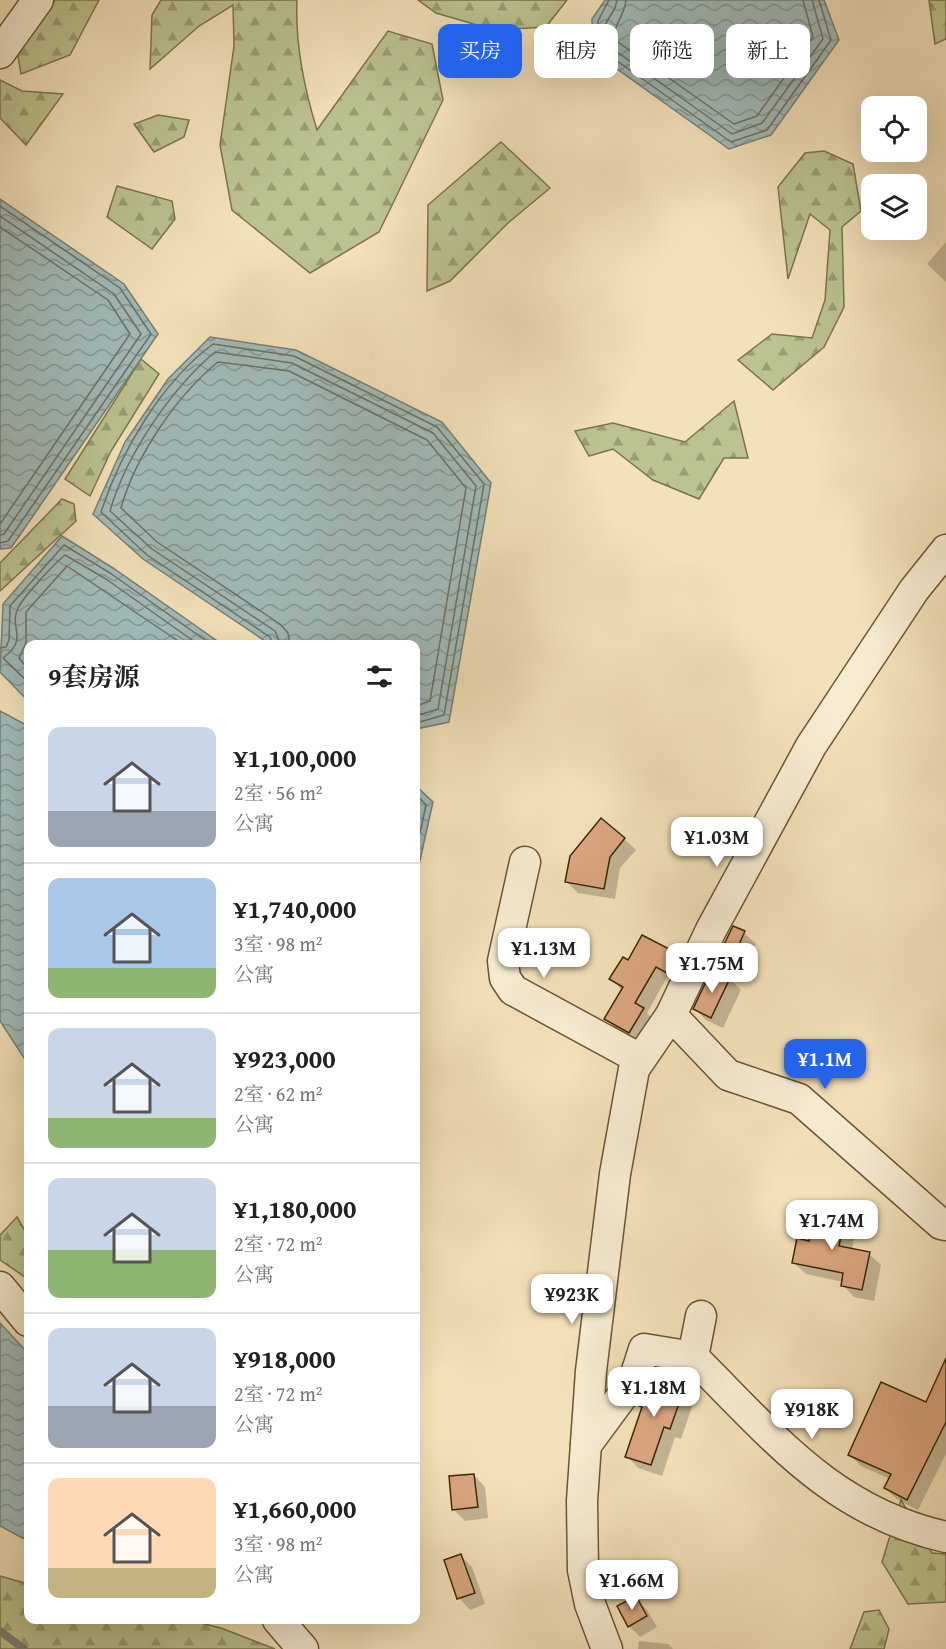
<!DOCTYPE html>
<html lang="zh">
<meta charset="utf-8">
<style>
:root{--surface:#fff;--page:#f6f6f6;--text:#222;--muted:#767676;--line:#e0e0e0;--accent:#2563eb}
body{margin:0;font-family:"Gentium Book Plus","Noto Serif SC",serif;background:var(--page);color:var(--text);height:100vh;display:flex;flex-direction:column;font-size:22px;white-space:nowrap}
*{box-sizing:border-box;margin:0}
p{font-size:20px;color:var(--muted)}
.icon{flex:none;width:33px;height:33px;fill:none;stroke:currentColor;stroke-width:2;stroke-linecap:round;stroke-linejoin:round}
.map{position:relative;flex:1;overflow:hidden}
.side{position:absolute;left:24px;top:640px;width:396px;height:984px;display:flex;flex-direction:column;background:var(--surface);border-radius:12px;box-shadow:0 6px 24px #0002}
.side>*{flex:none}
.top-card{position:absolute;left:438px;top:24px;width:417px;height:54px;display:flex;gap:12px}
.fabs{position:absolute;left:861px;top:96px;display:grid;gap:12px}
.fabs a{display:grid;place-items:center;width:66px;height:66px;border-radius:12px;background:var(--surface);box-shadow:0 6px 24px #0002;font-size:30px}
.price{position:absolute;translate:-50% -51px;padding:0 14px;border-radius:12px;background:#fff;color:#222;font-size:20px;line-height:39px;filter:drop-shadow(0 2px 3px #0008)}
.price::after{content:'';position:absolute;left:50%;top:36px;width:18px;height:14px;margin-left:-9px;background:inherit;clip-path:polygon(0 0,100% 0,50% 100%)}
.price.current{background:var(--accent);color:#fff}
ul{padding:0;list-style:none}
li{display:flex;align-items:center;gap:18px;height:150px;padding:0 24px}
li+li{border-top:2px solid var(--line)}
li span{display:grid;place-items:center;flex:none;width:168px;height:120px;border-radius:12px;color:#555}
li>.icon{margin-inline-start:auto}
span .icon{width:72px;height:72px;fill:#fffc;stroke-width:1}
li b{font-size:26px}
h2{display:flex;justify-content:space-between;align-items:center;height:72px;padding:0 24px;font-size:26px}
.chip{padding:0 21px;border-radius:12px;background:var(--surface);box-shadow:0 6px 24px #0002;font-size:21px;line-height:54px}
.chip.current{background:var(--accent);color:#fff}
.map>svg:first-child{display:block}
</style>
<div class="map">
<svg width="946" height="1649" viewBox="0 0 946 1649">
<defs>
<pattern id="forest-firs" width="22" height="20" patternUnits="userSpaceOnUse" patternTransform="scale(1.5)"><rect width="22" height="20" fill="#bbc38f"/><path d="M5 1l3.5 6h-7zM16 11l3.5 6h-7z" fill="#999e73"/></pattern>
<pattern id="water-waves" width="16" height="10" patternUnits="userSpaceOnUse" patternTransform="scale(1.5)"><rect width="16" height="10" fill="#a0bbba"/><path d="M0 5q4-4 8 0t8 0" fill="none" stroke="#849895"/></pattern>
</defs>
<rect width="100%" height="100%" fill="#f3e1b9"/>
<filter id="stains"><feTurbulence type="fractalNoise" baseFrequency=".00333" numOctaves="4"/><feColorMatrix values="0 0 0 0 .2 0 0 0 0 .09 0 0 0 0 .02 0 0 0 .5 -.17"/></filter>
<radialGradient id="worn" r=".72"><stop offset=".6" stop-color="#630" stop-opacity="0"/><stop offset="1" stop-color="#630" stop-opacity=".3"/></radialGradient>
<!-- forest -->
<g fill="url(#forest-firs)" stroke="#7c754a" stroke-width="1.5">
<path d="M55 0H99L70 55 21 74 17 50Z"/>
<path d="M161 0H297C295 43 304 88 317 130L388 31 432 44 443 100 379 232 310 273 232 210 220 145 234 46 233 5 199 26 150 69 152 15Z"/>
<path d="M418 0H567L546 27 494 30 436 13Z"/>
<path d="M929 0H946V39L935 44Z"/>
<path d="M0 80 22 91 63 94 26 145 0 118Z"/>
<path d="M158 115 189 120 184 137 154 152 134 124Z"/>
<path d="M501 142 550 188 508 223 450 281 427 291 428 205Z"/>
<path d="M824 151 853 164 861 211 842 227 844 307 824 347 773 390 738 360 772 334 812 338 825 300 830 230 810 214 788 279 778 187 805 153Z"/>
<path d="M117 186 172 201 175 219 152 249 107 217Z"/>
<path d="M141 359 159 374 111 451 90 496 65 479Z"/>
<path d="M734 401 748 458H724L699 499 653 480 613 449 589 456 575 431 613 423 685 442Z"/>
<path d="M62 499 74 504 76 521 0 591V563Z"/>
<path d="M17 1217 28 1236V1279L0 1260V1235Z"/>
<path d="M901 1500 932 1553 946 1554V1602L908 1604 882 1562Z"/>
<path d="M0 1576 28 1584V1620H188L221 1628 275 1649H0Z"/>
<path d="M879 1610 889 1629 884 1649H850L864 1612Z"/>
</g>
<!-- water -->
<g fill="url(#water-waves)" stroke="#788071" stroke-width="1.5">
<path d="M605 0H824L839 40 771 135 729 149 592 51V19Z"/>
<path d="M0 199 124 284 158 334 11 548 0 549Z"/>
<path d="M210 337 296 350 442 422 491 483 449 722 416 729V645H271L143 559 93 514 125 442 168 379Z"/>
<path d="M62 536 113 568 223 645H28V701L0 672 3 604Z"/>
<path d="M0 711 28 726V1064L0 1021Z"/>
<path d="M416 786 433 802 416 878Z"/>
<path d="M0 1323 28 1353V1541L0 1526Z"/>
</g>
<!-- shadow -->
<g fill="#0003">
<path d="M946 242V282L927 264Z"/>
<path d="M624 839 636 850 620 868 615 899 578 893 567 882Z"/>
<path d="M734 928 744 933 756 944 740 977 729 972 717 960Z"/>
<path d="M676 954 688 966 678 983 667 977 647 1013 655 1021 641 1044 617 1030 606 1019 623 991 611 979 629 963Z"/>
<path d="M712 971 730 979 741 990 723 1028 706 1020 695 1009Z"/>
<path d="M845 1217 856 1228 852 1250 869 1254 881 1265 874 1301 854 1297 843 1285V1282L806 1274 794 1263 810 1242Z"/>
<path d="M656 1373 665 1376 694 1401 681 1439 675 1437 662 1476 638 1468 627 1456 643 1409 639 1405 649 1391Z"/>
<path d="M946 1395V1454L918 1510 897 1499 885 1488 890 1479 861 1466 850 1455 927 1404Z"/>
<path d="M474 1475 485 1487 488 1518 465 1521 453 1509Z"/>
<path d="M461 1556 472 1567 485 1604 470 1610 459 1598Z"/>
<path d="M636 1598 647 1610 657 1627 640 1637 629 1626Z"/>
<path d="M639 1641 668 1644 673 1649H638Z"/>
</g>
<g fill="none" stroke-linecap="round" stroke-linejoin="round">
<!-- shore -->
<g stroke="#6e715f" stroke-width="1.5">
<path d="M609 0 598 21 599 48 731 142 767 130 831 40 819 0"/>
<path d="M617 0 615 8 606 23V44L732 134 762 123 823 39 812 0"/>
<path d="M626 0C625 16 613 23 615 40L734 124 757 116 813 37 803 0"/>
<path d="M0 206 120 288 151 334 8 541 0 543"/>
<path d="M0 216 114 294 141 334 4 534 0 535"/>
<path d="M0 227 108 300 130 334 0 524"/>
<path d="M273 645 270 637 147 555 101 512C121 451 161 383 213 344L294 356 437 427 484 484 444 715 416 723"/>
<path d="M281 645 275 631 152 549 110 511C126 455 171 389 215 352L292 363 433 433 476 486 438 709 416 716"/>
<path d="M290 645 288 633 280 624 157 542 121 508C135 457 177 395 218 362L289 371 427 440 466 488 430 701 416 706"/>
<path d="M0 648 6 647 9 640 10 606 64 545 110 573 212 645"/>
<path d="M28 669 19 658 26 643V612L67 566 184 645"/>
<path d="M28 682 3 658C30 638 8 628 18 608 24 596 54 564 65 555L106 579 199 645"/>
<path d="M416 794 426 805 416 851"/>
</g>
<!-- stream -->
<path stroke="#788071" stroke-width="8" d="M0 1631 24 1649"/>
</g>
<!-- building -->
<g fill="#dba681" stroke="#3c2704" stroke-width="1.5">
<path d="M601 818 625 838 610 857 604 889 565 882 570 856Z"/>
<path d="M733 926 745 931 729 967 716 961Z"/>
<path d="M642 935 677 953 667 973 656 967 635 1003 644 1008 629 1033 604 1019 623 987 609 979 623 957 628 960Z"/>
<path d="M712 969 730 978 711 1018 693 1009Z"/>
<path d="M814 1209 845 1216 839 1246 870 1252 862 1290 841 1286 843 1273 792 1263 797 1238 809 1241Z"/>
<path d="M946 1358V1422L907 1500 884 1488 891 1474 848 1455 881 1382 926 1402Z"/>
<path d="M655 1371 665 1374 663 1381 684 1389 670 1429 664 1427 651 1465 625 1457 642 1407 637 1405 648 1390Z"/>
<path d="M474 1474 478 1507 452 1510 449 1476Z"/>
<path d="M461 1554 475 1593 457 1599 444 1560Z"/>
<path d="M636 1596 647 1616 628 1627 617 1606Z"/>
</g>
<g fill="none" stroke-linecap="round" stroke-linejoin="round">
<defs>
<g id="minor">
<path d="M0 53 38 0"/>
<path d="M525 862 503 961 505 978 513 990 640 1059"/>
<path d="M671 1015 728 1075 799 1099 941 1224 946 1225"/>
<path d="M0 1287 28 1321"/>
<path d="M701 1316 693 1357C773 1436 831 1511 946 1537"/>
<path d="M586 1445 634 1380 644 1349 693 1357"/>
<path d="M278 1620 303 1649"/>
<path d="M607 1649 590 1604 583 1570 582 1501 591 1371 615 1174 634 1069 671 1015 711 930 811 746 914 590 946 550"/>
</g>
</defs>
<!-- minor casing -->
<use href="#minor" stroke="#6a5631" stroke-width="33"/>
<!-- minor -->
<use href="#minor" stroke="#f7ecd2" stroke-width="30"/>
</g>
<rect width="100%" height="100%" filter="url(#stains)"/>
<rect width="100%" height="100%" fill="url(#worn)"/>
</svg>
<div class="fabs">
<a><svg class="icon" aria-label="locate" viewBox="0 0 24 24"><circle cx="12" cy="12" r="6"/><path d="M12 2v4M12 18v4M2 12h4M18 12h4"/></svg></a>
<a><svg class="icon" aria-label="layers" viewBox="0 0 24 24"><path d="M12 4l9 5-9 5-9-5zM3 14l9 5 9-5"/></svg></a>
</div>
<b class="price" style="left:717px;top:868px">¥1.03M</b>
<b class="price" style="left:544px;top:979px">¥1.13M</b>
<b class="price" style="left:712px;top:994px">¥1.75M</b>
<b class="price current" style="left:825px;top:1090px">¥1.1M</b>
<b class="price" style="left:832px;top:1251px">¥1.74M</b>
<b class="price" style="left:572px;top:1325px">¥923K</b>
<b class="price" style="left:654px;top:1418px">¥1.18M</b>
<b class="price" style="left:812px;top:1440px">¥918K</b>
<b class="price" style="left:632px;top:1611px">¥1.66M</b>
<div class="top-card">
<a class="chip current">买房</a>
<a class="chip">租房</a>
<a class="chip">筛选</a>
<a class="chip">新上</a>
</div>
<section class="side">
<h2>9套房源<svg class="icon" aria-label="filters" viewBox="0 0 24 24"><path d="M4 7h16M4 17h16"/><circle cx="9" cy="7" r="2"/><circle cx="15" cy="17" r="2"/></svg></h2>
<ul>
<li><span style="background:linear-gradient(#c9d6e8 70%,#9aa5b1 0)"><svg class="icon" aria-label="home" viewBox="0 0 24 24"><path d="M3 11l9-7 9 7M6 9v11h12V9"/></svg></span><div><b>¥1,100,000</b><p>2室 · 56 m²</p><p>公寓</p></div></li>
<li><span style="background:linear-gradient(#a9c7e8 75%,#8fb573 0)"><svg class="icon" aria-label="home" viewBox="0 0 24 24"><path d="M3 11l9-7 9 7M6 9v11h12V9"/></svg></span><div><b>¥1,740,000</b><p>3室 · 98 m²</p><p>公寓</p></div></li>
<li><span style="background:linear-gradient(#c9d6e8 75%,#8fb573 0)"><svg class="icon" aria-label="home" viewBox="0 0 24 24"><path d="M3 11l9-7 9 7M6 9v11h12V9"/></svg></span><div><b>¥923,000</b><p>2室 · 62 m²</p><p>公寓</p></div></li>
<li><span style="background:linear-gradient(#c9d6e8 60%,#8fb573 0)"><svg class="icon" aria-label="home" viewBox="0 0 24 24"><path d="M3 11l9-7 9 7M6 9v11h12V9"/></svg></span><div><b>¥1,180,000</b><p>2室 · 72 m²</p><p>公寓</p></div></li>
<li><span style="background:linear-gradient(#c9d6e8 65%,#9aa5b1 0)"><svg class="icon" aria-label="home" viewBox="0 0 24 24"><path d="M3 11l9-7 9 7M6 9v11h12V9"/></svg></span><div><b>¥918,000</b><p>2室 · 72 m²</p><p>公寓</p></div></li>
<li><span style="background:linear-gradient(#ffd9b3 75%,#c2b280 0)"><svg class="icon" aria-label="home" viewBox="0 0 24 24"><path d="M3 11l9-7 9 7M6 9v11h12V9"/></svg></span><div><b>¥1,660,000</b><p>3室 · 98 m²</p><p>公寓</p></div></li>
</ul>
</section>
</div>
